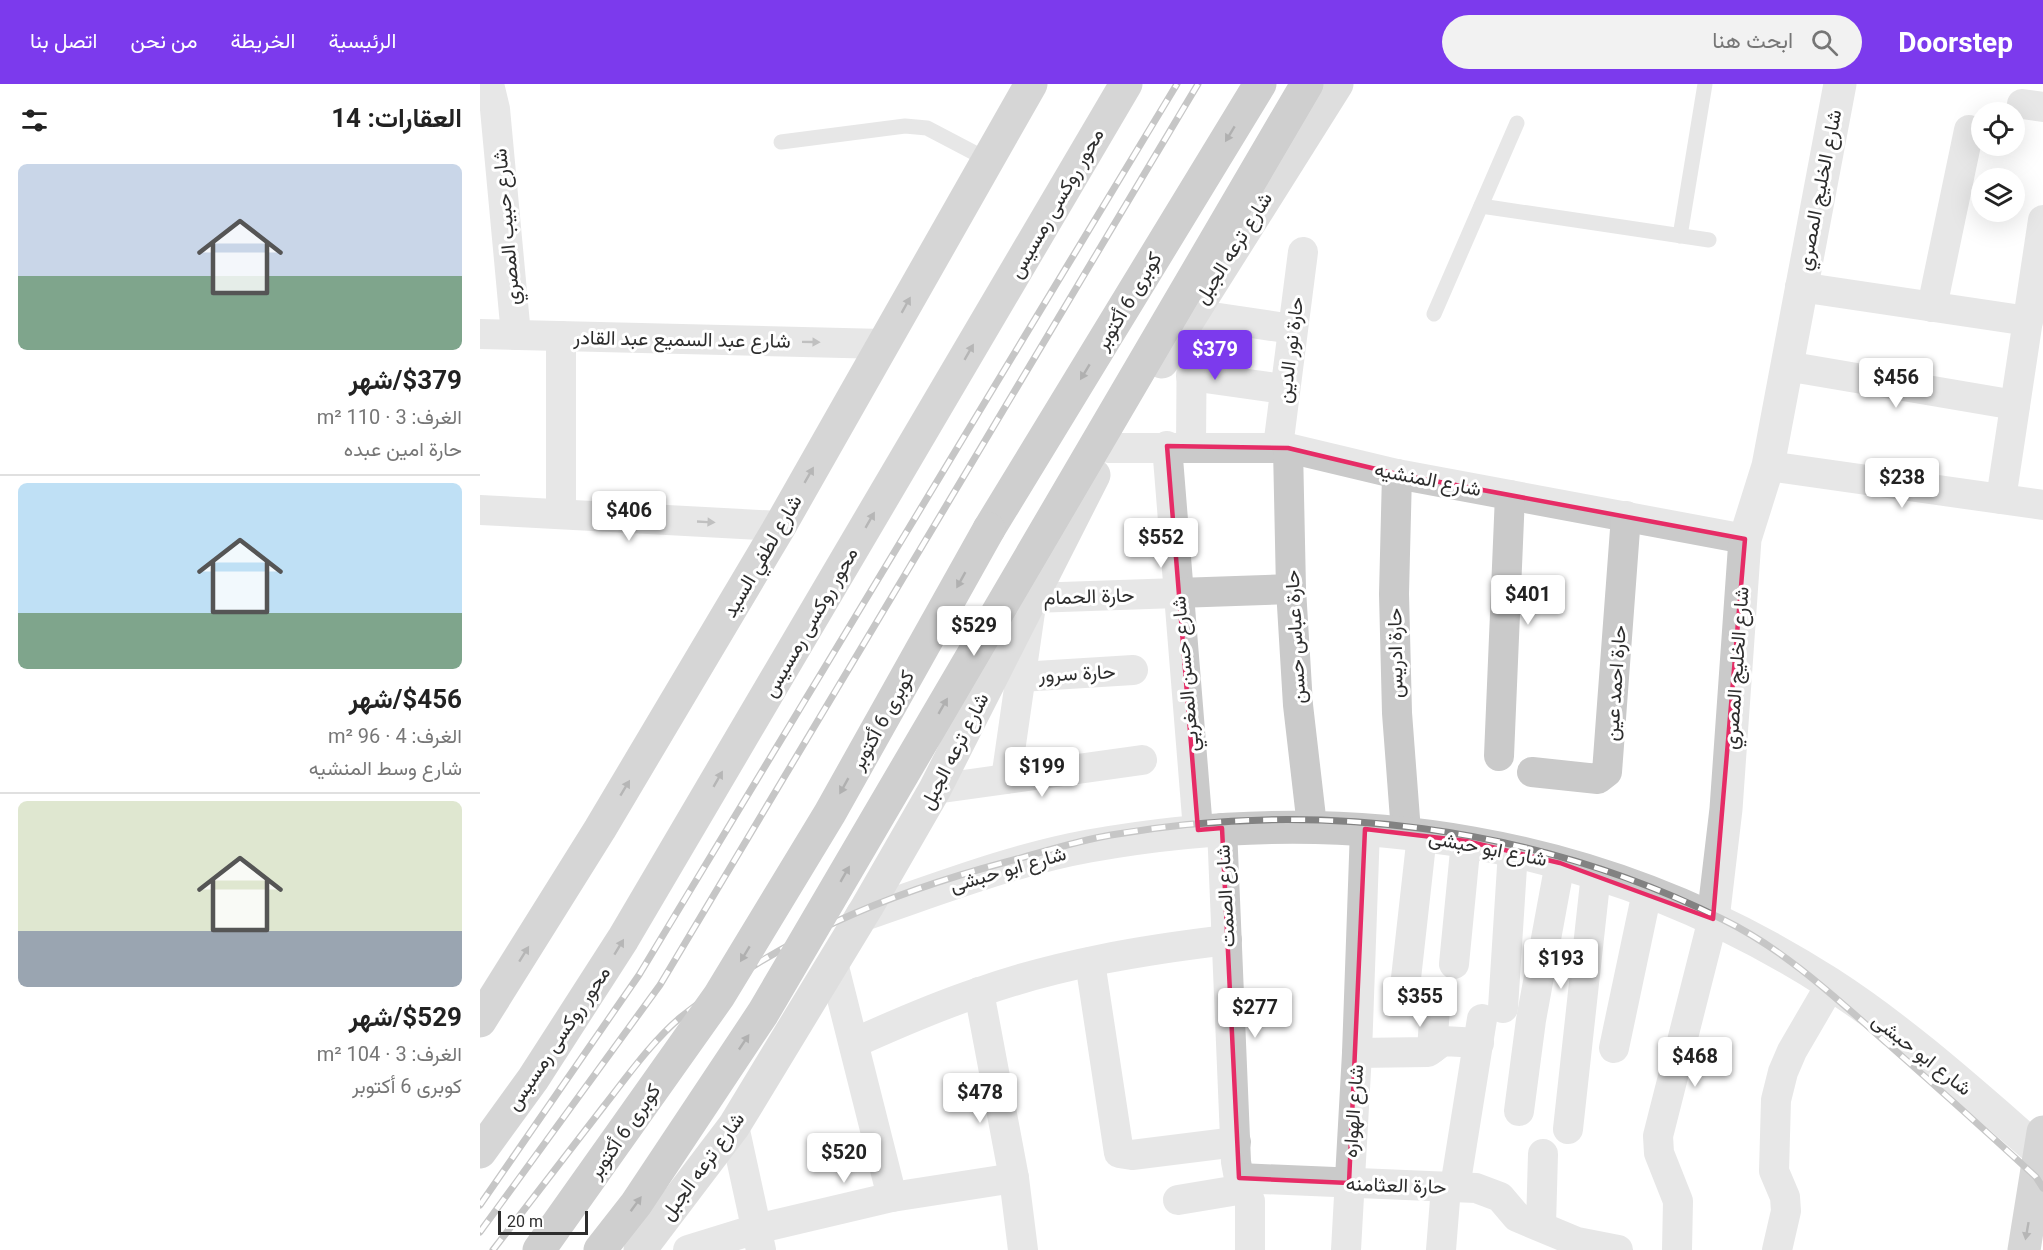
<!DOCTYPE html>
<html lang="ar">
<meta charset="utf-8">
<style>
:root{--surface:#fff;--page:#f2f2f2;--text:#222;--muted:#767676;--line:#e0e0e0;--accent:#7c3aed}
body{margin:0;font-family:Roboto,Vazirmatn,sans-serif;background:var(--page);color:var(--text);direction:rtl;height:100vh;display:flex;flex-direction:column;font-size:22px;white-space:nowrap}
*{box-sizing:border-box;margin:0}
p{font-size:20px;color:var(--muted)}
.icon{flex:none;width:33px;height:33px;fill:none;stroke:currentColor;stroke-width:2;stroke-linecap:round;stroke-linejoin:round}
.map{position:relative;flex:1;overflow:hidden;direction:ltr}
.sheet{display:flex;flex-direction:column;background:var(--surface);width:480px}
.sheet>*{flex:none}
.controls{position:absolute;left:1491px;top:18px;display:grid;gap:12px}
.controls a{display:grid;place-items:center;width:54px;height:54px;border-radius:50%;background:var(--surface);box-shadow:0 6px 24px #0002;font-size:30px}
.scale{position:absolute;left:18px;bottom:15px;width:90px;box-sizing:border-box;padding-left:6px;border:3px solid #2d2d2d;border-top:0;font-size:16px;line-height:21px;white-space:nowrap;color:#2d2d2d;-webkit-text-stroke:4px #fff;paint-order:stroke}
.price{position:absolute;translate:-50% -51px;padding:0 14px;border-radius:6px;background:#fff;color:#222;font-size:20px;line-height:39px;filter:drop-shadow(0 2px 3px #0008)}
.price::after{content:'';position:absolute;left:50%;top:36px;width:18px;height:14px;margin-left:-9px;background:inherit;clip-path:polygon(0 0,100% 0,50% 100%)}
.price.active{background:var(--accent);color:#fff}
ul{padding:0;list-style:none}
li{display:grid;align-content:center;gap:12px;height:318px;padding:0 18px}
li+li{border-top:2px solid var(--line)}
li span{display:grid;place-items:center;height:186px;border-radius:9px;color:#555}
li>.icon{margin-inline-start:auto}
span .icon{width:108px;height:108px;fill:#fffc;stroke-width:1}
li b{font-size:26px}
h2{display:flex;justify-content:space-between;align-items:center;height:72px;padding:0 18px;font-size:26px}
header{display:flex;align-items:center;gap:36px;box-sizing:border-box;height:84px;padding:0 30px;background:var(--accent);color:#fff}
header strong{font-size:28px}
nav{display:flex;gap:33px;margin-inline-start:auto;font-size:21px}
.search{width:420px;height:54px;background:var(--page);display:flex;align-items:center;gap:15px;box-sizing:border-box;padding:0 21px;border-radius:33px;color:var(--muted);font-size:22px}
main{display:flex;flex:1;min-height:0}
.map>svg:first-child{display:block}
</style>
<header>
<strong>Doorstep</strong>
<div class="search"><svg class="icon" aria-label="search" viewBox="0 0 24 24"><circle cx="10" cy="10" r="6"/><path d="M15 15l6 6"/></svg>ابحث هنا</div>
<nav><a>الرئيسية</a><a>الخريطة</a><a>من نحن</a><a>اتصل بنا</a></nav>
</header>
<main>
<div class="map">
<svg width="1563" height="1166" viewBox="0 0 1563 1166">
<rect width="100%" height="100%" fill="#fff"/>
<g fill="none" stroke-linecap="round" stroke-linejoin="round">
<!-- service -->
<g stroke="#cacaca" stroke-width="15">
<path d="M301 58 425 42 447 44 508 76"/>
<path d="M1001 122 1229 156"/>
<path d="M1200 152 1225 0"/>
<path d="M954 230 1037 39"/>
</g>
<!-- minor -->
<g stroke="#cacaca" stroke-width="30">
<path d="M9 0 15 25 36 251"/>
<path d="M1542 20 1563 23"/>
<path d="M1320 203 1548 237"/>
<path d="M1452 223 1489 46"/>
<path d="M0 250 404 260"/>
<path d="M1306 282 1535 321"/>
<path d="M711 292 804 305"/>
<path d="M687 362 718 746"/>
<path d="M711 362 712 230 812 245"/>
<path d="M798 363 823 168"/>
<path d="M628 364H808L917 390 1265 455"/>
<path d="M808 364 811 505 818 621 832 742"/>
<path d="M1288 382 1563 421"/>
<path d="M917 390 914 510 917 629 926 748"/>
<path d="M1521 415 1563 136"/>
<path d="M0 426 300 442"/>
<path d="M81 430V252"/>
<path d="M540 593 653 586"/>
<path d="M1019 672 1030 411"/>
<path d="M1052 688 1118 695 1127 688 1146 432"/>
<path d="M526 695 552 514 811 505"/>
<path d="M455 705 662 676"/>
<path d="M742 744 756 1078 759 1094 770 1117V1166"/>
<path d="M610 878 639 1069 652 1071 756 1058"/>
<path d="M353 879 412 1113"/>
<path d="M974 880 986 757"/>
<path d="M499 908 534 1094 543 1166"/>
<path d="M924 912 942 751"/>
<path d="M1023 924 1033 767"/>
<path d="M374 959C414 941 455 923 497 909 578 880 663 866 747 856"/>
<path d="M1134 964 1167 808"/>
<path d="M952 965 955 924"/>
<path d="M877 969 948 968 963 957 999 959"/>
<path d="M1039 1027 1051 936 1080 779"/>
<path d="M254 1042 281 1166"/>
<path d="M1088 1045 1116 790"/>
<path d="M759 1094 996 1104 1020 1113 1037 1133 1097 1158 1138 1166"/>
<path d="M975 1103 1002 935"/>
<path d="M698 1116 764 1105"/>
<path d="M1061 1141 1063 1070"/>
<path d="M208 1166 276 1145 412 1113 534 1094"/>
<path d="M866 1166 877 969 885 745"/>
<path d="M961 1166 966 1103"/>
<path d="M1197 1166 1198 1117 1179 1069 1178 1052 1233 835"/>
<path d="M1297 1166 1306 1127 1305 1113 1294 1087 1296 1016 1303 988 1312 967 1351 900"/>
</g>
<!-- tertiary -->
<g stroke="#cacaca" stroke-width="33">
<path d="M382 831C456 806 532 776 609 762 869 715 1125 755 1349 899 1425 948 1492 1009 1560 1068"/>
<path d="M1233 835 1246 725 1265 455 1288 382 1360 0"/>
</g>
<!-- secondary -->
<g stroke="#b7b7b7" stroke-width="33">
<path d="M682 278 857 0"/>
<path d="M160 1166 254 1042 387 823 455 705 614 391"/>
</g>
<!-- primary -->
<g stroke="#a5a5a5" stroke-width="33">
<path d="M0 937 120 745 300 442 551 0"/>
<path d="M0 1068 53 995 143 855 646 0"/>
<path d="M1544 1166 1563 1048"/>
</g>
<!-- motorway -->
<path stroke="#949494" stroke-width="33" d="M509 445 780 0"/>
<defs>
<g id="rail">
<path d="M0 1121 159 891 697 0"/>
<path d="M0 1148 180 901 718 0"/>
<path d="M13 1166C50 1118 87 1070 124 1022 146 994 173 956 201 933 298 855 406 810 526 778 560 769 596 757 631 751 835 715 1056 742 1242 835 1304 865 1356 914 1408 960 1458 1004 1507 1048 1556 1093L1563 1104"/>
</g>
</defs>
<!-- rail casing -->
<use href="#rail" stroke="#828282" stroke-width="7"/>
<!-- rail -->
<use href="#rail" stroke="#fff" stroke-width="4.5" stroke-dasharray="14" stroke-linecap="butt"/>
<!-- motorway-bridge -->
<g stroke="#949494" stroke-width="33">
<path d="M59 1166 239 912 350 729 509 445"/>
<path d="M120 1166 156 1120 283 929 827 0"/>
</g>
</g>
<!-- one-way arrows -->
<defs><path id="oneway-solid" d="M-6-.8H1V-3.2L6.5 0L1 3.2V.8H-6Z" transform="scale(1.5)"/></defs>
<g fill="#515151">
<use href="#oneway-solid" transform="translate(750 50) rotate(121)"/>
<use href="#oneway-solid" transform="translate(605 288) rotate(121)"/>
<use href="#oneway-solid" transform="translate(481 496) rotate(119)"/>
<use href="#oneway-solid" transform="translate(463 622) rotate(-60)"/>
<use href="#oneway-solid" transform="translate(364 702) rotate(119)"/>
<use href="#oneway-solid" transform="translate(365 790) rotate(-60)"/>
<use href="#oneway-solid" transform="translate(265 870) rotate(121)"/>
<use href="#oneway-solid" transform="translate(264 958) rotate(-56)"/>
<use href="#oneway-solid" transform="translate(156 1120) rotate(-54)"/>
</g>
<g fill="#5d5d5d">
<use href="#oneway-solid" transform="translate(426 221) rotate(-61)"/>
<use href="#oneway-solid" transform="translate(489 268) rotate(-60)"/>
<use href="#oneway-solid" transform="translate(329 391) rotate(-60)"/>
<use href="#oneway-solid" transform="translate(390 436) rotate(-60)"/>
<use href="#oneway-solid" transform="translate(238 695) rotate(-60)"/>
<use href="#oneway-solid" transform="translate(145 704) rotate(-59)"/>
<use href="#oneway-solid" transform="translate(139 863) rotate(-59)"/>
<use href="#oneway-solid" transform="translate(44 870) rotate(-58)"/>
<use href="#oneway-solid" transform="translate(1547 1147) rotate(100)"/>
</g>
<g fill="#747474">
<use href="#oneway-solid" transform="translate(331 258) rotate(1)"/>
<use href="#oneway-solid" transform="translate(226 438) rotate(3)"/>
</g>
<!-- marked area -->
<path d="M0 0H1563V1166H0ZM687 362 808 364 917 390 1265 455 1233 835 1080 779 986 757 885 745 869 1099 759 1094 742 744 718 746Z" fill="#fff" fill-opacity=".55" fill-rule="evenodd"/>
<path fill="none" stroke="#e62c66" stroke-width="4.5" stroke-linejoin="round" d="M687 362 808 364 917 390 1265 455 1233 835 1080 779 986 757 885 745 869 1099 759 1094 742 744 718 746Z"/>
<g text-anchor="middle" stroke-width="6" stroke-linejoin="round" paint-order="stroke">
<!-- street labels -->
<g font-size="20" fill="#2d2d2d" stroke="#fff">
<text transform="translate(1339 106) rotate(-79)" y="7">شارع الخليج المصري</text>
<text transform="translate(576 119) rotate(-60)" y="7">محور روكسى رمسيس</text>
<text transform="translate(26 143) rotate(-95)" y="7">شارع حبيب المصري</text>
<text transform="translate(753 164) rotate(-58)" y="7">شارع ترعه الجبل</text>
<text transform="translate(648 217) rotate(-59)" y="7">كوبرى 6 أكتوبر</text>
<text transform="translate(202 255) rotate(1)" y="7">شارع عبد السميع عبد القادر</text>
<text transform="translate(810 266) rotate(-83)" y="7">حارة نور الدين</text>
<text transform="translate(948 395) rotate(11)" y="7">شارع المنشيه</text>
<text transform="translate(282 472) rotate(-60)" y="7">شارع لطفي السيد</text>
<text transform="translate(609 512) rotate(-2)" y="7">حارة الحمام</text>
<text transform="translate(330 538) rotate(-60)" y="7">محور روكسى رمسيس</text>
<text transform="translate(815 553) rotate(-93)" y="7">حارة عباس حسن</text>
<text transform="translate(915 569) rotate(-91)" y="7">حارة ادريس</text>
<text transform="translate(1256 584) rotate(-86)" y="7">شارع الخليج المصري</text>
<text transform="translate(597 589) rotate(-3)" y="7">حارة سرور</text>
<text transform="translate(705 590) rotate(-95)" y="7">شارع حسن المغربي</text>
<text transform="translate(1135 599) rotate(-86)" y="7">حارة احمد عين</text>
<text transform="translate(402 636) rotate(-61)" y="7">كوبرى 6 أكتوبر</text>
<text transform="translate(474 667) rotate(-63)" y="7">شارع ترعه الجبل</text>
<text transform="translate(1008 764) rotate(11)" y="7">شارع ابو حبشى</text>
<text transform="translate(528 785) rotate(-16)" y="7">شارع ابو حبشى</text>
<text transform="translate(745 812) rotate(-93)" y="7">شارع الصمت</text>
<text transform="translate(78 954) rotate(-56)" y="7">محور روكسى رمسيس</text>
<text transform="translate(1442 970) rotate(38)" y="7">شارع ابو حبشى</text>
<text transform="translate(873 1027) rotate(-86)" y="7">شارع الهواره</text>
<text transform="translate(144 1047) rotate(-55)" y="7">كوبرى 6 أكتوبر</text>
<text transform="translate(222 1082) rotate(-54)" y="7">شارع ترعه الجبل</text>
<text transform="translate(916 1101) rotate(2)" y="7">حارة العثامنه</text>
</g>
</g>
</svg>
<div class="controls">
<a><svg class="icon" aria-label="locate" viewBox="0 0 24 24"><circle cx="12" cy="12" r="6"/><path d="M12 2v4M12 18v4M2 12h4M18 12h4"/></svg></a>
<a><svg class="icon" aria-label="layers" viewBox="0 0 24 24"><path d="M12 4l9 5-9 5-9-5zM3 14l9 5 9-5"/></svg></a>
</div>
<div class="scale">20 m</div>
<b class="price active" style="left:735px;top:297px">$379</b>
<b class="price" style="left:1416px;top:325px">$456</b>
<b class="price" style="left:1422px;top:425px">$238</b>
<b class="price" style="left:149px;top:458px">$406</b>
<b class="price" style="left:681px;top:485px">$552</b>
<b class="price" style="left:1048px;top:542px">$401</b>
<b class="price" style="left:494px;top:573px">$529</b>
<b class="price" style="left:562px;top:714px">$199</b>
<b class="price" style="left:1081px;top:906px">$193</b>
<b class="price" style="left:940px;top:944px">$355</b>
<b class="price" style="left:775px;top:955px">$277</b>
<b class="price" style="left:1215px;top:1004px">$468</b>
<b class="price" style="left:500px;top:1040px">$478</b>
<b class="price" style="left:364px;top:1100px">$520</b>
</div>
<section class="sheet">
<h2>العقارات: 14<svg class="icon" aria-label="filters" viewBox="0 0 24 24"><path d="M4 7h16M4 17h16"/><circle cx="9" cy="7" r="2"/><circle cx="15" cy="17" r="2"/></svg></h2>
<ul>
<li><span style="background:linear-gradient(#c9d6e8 60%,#7fa58c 0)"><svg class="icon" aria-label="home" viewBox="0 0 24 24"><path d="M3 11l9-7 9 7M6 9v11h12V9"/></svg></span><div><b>$379/شهر</b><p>الغرف: 3 · 110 m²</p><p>حارة امين عبده</p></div></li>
<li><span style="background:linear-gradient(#bfe0f5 70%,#7fa58c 0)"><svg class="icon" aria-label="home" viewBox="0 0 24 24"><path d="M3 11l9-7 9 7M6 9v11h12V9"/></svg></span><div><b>$456/شهر</b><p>الغرف: 4 · 96 m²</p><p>شارع وسط المنشيه</p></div></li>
<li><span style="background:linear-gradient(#dfe7d0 70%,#9aa5b1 0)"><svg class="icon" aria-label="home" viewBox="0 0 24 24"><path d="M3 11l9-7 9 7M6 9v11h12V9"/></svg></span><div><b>$529/شهر</b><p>الغرف: 3 · 104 m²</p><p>كوبرى 6 أكتوبر</p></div></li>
</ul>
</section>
</main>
